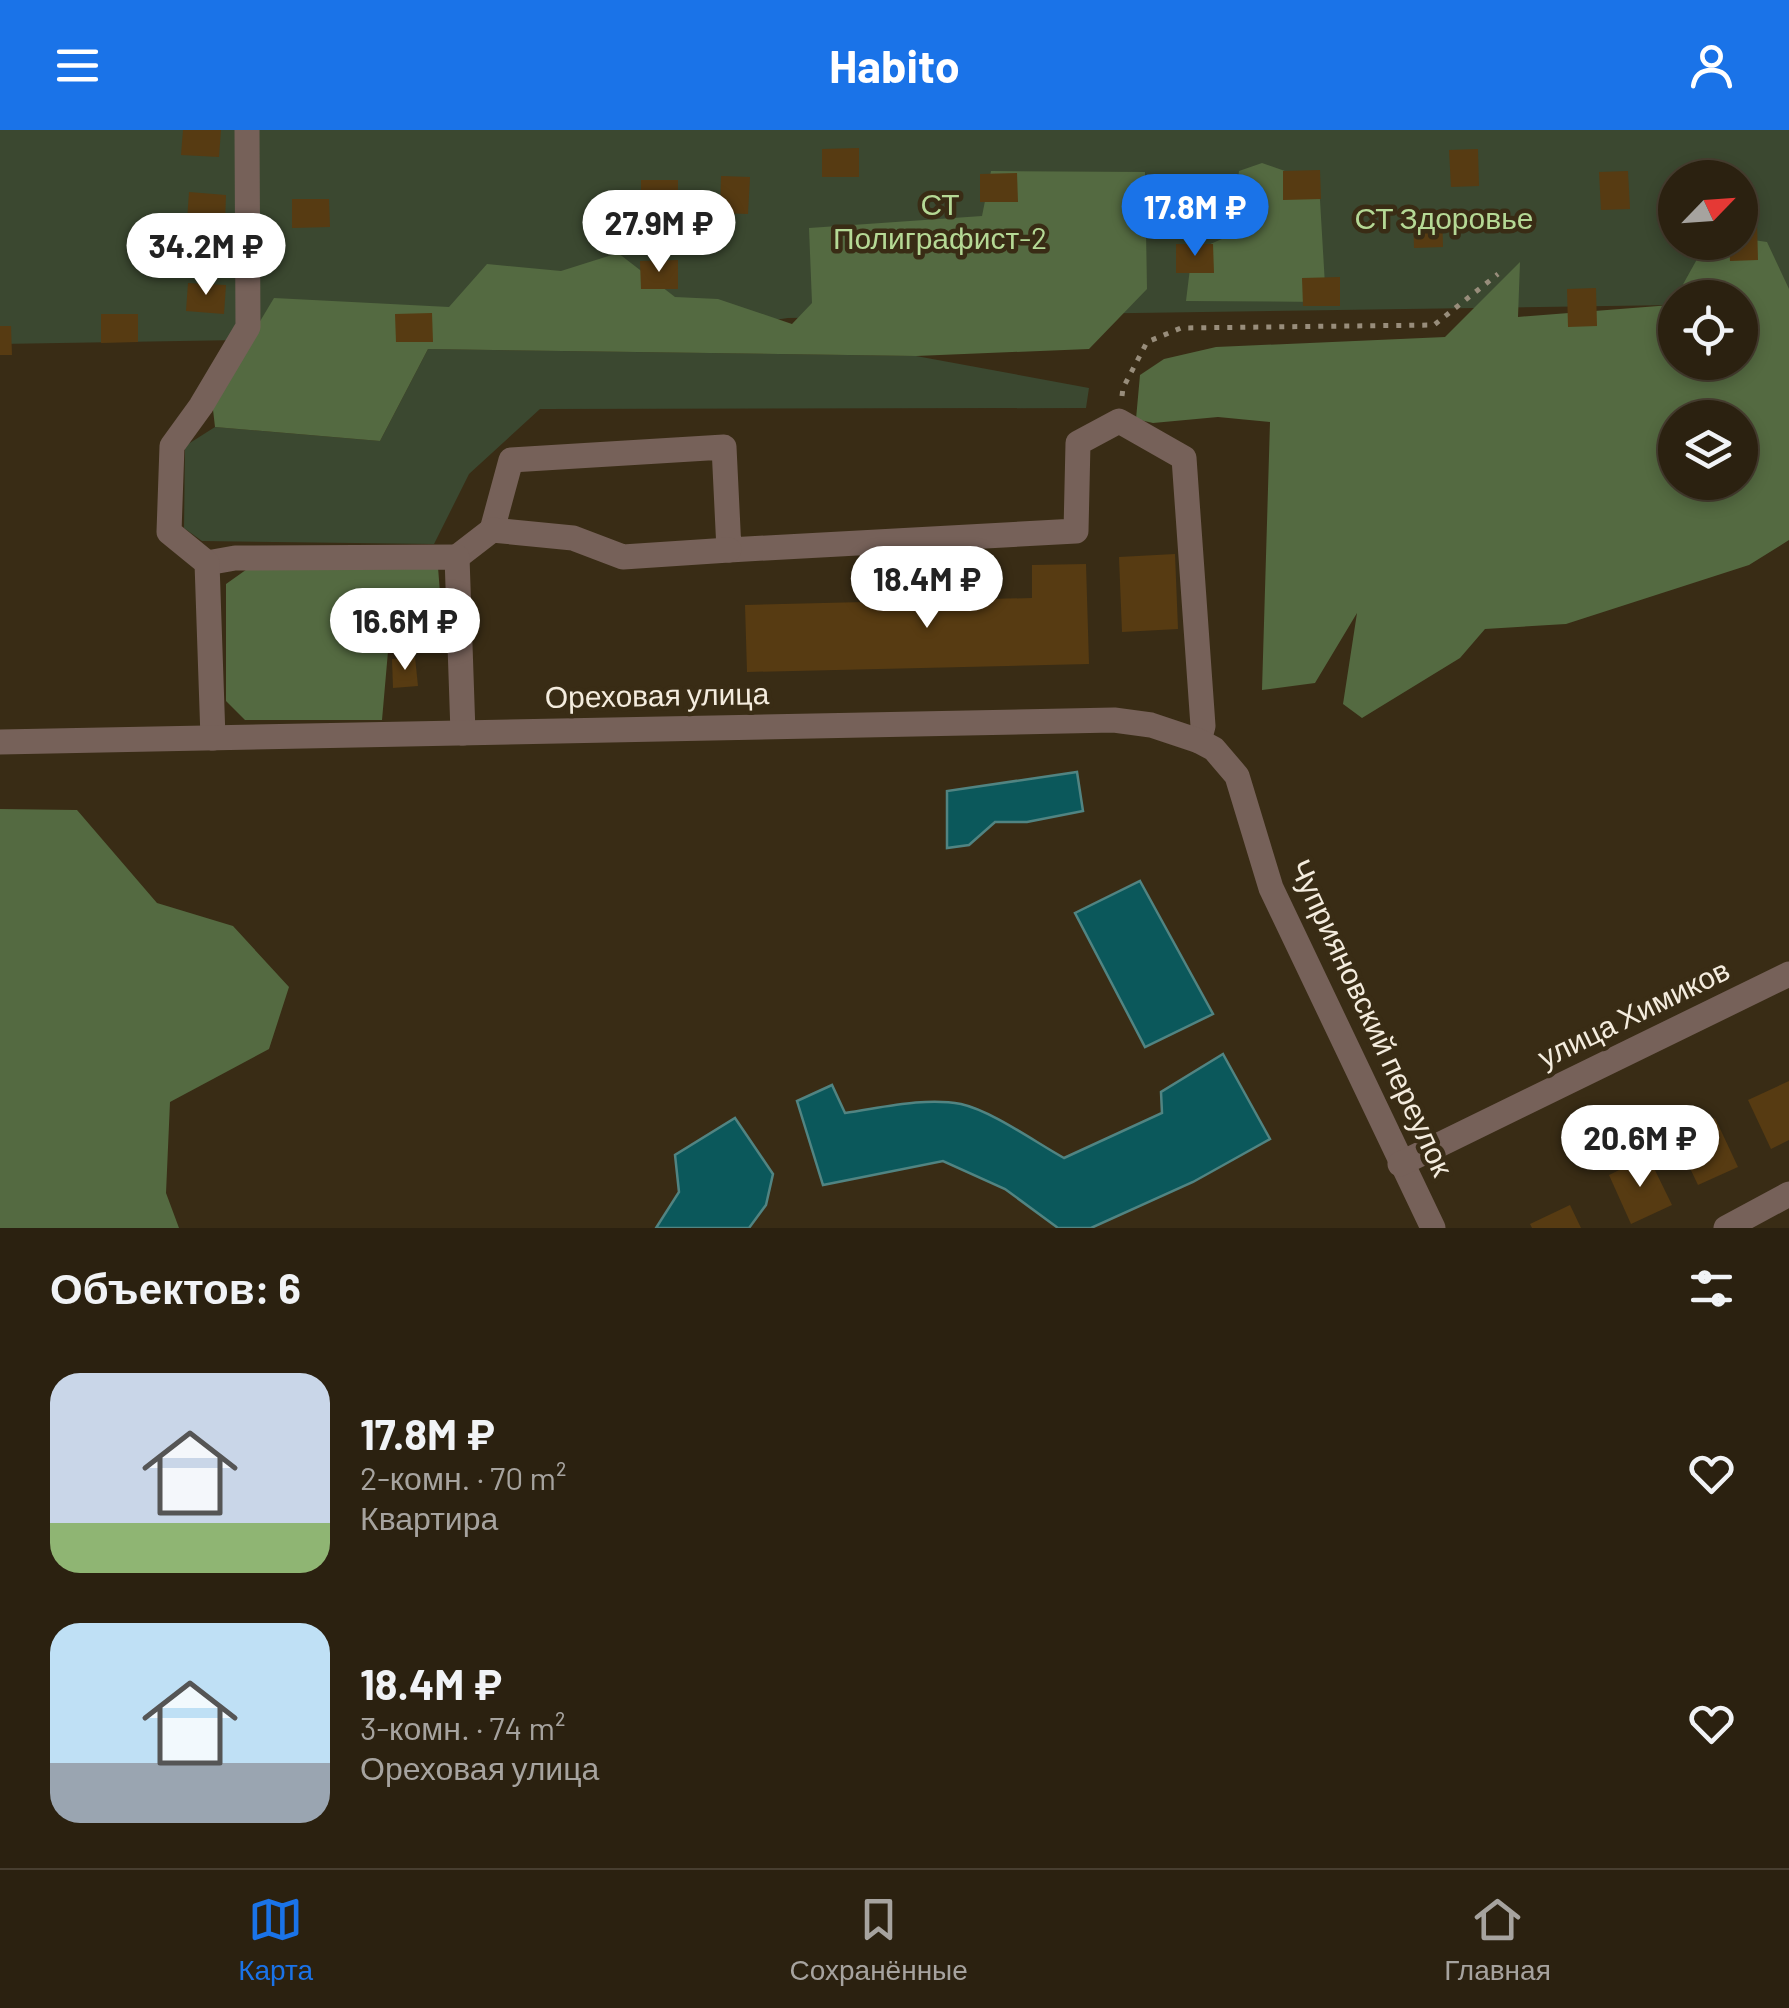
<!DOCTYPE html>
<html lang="ru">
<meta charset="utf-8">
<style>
:root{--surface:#2b2110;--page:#372e1e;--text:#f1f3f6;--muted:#a6a39f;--line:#473e30;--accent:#1a73e8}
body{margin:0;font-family:Barlow,sans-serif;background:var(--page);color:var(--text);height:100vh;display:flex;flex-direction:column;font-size:38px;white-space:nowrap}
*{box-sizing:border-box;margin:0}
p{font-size:32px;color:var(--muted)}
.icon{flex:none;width:55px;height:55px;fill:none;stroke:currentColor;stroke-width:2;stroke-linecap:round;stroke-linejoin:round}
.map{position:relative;height:1098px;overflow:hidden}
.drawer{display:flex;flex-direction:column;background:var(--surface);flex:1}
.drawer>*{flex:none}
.needle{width:65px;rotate:65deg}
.controls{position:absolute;left:1658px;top:30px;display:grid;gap:20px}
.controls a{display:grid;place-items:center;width:100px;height:100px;border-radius:50%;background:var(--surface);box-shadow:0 5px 15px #0003,0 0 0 2px var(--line);font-size:50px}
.price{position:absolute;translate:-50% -85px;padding:0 22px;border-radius:35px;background:#fff;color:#222;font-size:32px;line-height:65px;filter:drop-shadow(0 2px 5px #0008)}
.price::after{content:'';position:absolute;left:50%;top:60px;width:30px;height:22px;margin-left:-15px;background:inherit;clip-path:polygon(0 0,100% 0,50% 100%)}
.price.on{background:var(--accent);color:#fff}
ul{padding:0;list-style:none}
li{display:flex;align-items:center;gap:30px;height:250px;padding:0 50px}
li span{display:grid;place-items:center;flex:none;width:280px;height:200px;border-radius:30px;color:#555}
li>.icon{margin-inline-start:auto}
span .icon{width:120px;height:120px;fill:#fffc;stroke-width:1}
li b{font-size:42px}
h2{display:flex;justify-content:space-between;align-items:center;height:120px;padding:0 50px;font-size:42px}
header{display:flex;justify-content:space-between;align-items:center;height:130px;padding:0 50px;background:var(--accent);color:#fff;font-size:45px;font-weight:700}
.dock{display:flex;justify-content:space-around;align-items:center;height:140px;border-top:2px solid var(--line);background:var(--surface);font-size:28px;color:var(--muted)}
.dock a{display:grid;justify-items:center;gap:5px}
.dock .on{color:var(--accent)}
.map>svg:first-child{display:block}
</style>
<header><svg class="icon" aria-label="menu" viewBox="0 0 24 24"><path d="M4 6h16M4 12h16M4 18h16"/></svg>Habito<svg class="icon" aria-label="person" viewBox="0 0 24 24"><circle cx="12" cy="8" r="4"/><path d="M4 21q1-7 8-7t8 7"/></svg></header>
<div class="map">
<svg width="1789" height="1098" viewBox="0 0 1789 1098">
<rect width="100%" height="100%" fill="#392c15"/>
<!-- green -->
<g fill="#3b4830" fill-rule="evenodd">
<path d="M0 0H1789V175L1740 168H1675V175L788 188 681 203 0 214ZM1675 48H1740V112H1675Z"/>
<path d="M428 219 916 226 1089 258 1086 278 540 279 469 344 434 414 202 411 184 398 185 316 215 297 380 311Z"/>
</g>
<!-- forest -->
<g fill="#546a41" fill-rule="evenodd">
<path d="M1262 33 1319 53 1326 172 1186 171 1192 122 1231 105 1239 41Z"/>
<path d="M991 41 1145 42 1147 159 1089 219 916 226 428 219 380 311 215 297 212 271 274 168 449 177 487 134 561 141 618 123 675 167 718 169 792 194 812 173 809 98 982 86Z"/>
<path d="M1740 108 1767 112 1789 159V410L1749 435 1566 494 1485 499 1460 528 1362 588 1343 574 1357 483 1315 553 1262 560 1270 292 1218 287 1153 293 1136 289 1140 245 1164 229 1216 217 1445 207 1520 132 1518 187 1671 175 1675 169V232H1740V168L1676 167 1706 113 1740 112ZM1675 288H1740V352H1675Z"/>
<path d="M250 437H438L443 502 389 510 382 590H245L226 571V454Z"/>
<path d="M0 679 77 680 157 773 233 796 289 857 269 919 170 972 166 1063 179 1098H0Z"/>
</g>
<!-- water -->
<g fill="#0b585b" stroke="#518482" stroke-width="2.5">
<path d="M1077 642 1083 681 1027 692H995L969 715 947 718V661Z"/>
<path d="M1140 751 1213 884 1145 917 1075 783Z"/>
<path d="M1223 924 1270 1009 1193 1052 1091 1098H1058L1005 1059 943 1031 823 1055 797 971 832 955 845 983C881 978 924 967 961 974 992 981 1035 1012 1064 1028L1162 983 1161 962Z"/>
<path d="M735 988 773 1044 766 1075 749 1098H656L679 1062 675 1025Z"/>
</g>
<!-- building -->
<g fill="#573b12">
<path d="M183 0H221L219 27 181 25Z"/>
<path d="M859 18V47H822V19Z"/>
<path d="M1478 19 1479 56 1451 57 1449 20Z"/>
<path d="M1320 40 1321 69 1283 70V41Z"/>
<path d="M1628 41 1630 79 1601 80 1599 42Z"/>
<path d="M1017 43 1018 72H980V44Z"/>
<path d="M721 46 750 47 748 84 720 83Z"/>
<path d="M641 50H678V78L641 79Z"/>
<path d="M189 62 226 65 225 93 187 91Z"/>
<path d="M292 69H329L330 97 292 98Z"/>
<path d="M1442 80 1443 117 1414 118 1413 81Z"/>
<path d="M1757 92 1758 130 1730 131 1729 112H1740V93Z"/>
<path d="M1176 114H1213L1214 143H1176Z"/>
<path d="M678 130V159H641L640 131Z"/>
<path d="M1340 147V176H1303L1302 148Z"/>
<path d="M188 153 226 155 224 184 186 181Z"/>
<path d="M1596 158 1597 196 1568 197 1567 159Z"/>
<path d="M432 183 433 212H396L395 184Z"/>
<path d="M101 184H138V212L101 213Z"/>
<path d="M0 196H11L12 225H0Z"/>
<path d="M1175 424 1178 499 1122 502 1119 427Z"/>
<path d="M1086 434 1089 534 747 542 745 475 1032 468V435Z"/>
<path d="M415 527 418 556 393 558 392 529Z"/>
<path d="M1789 951V1010L1771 1019 1748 970Z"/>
<path d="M1715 988 1738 1037 1698 1055 1675 1007Z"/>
<path d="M1648 1026 1672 1075 1631 1094 1609 1045Z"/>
<path d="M1570 1075 1581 1098H1532L1530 1094Z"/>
</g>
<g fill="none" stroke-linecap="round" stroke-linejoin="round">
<!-- path -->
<path stroke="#988d7b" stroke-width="5" stroke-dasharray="5 8" stroke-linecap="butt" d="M1122 266 1123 258 1147 212 1181 198 1434 195 1498 144"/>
<!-- minor -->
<g stroke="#766159" stroke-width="25">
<path d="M492 400 511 330 724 317 729 420 1076 401 1078 313 1119 291 1184 328 1203 596 1199 611"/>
<path d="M457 427 492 400 573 408 623 427 729 420"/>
<path d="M207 433 235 428 457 427 463 603"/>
<path d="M213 608 207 433 169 402 172 316 201 276 248 197 247 0"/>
<path d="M0 612 1114 590 1151 595 1199 611 1214 619 1237 646 1271 758 1433 1098"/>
<path d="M1400 1034 1789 844"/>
<path d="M1726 1098 1789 1064"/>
</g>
</g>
<g text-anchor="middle" stroke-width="9" stroke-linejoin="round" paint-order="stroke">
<!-- park labels -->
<g font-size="30" fill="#b5d995" stroke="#392c15">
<text x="940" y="85">СТ<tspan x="940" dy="34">Полиграфист-2</tspan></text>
<text x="1444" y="99">СТ Здоровье</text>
</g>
<!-- street labels -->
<g font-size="30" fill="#f4ecde" stroke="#392c15">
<text transform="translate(657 566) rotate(-1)" y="10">Ореховая улица</text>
<text transform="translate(1634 884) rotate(-26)" y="10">улица Химиков</text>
<text transform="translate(1371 888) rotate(65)" y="10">Чуприяновский переулок</text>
</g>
</g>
</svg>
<div class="controls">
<a><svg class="needle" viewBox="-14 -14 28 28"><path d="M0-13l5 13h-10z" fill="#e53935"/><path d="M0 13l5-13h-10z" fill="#a6a39f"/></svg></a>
<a><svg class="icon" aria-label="locate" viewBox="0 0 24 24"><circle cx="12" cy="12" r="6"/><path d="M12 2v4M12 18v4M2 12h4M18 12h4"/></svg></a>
<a><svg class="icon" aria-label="layers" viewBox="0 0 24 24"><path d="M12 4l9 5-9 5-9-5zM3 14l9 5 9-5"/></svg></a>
</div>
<b class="price on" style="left:1195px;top:129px">17.8M ₽</b>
<b class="price" style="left:659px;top:145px">27.9M ₽</b>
<b class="price" style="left:206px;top:168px">34.2M ₽</b>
<b class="price" style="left:927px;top:501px">18.4M ₽</b>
<b class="price" style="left:405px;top:543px">16.6M ₽</b>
<b class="price" style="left:1640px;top:1060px">20.6M ₽</b>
</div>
<section class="drawer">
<h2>Объектов: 6<svg class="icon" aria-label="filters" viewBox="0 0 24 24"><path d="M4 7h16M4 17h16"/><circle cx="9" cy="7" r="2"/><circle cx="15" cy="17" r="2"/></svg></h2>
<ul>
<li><span style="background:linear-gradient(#c9d6e8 75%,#8fb573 0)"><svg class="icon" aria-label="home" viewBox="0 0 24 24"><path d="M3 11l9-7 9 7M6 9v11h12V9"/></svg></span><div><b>17.8M ₽</b><p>2-комн. · 70 m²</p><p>Квартира</p></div><svg class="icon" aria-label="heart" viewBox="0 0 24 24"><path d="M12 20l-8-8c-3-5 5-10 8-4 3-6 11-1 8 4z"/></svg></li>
<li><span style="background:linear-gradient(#bfe0f5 70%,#9aa5b1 0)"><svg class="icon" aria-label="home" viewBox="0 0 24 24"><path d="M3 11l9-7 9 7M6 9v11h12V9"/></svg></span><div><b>18.4M ₽</b><p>3-комн. · 74 m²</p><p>Ореховая улица</p></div><svg class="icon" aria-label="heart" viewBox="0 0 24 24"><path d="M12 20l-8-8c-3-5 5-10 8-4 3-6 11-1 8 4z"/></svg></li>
</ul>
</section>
<nav class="dock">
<a class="on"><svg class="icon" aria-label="map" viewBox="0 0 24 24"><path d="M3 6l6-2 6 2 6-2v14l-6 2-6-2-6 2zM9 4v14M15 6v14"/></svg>Карта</a>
<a><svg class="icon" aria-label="saved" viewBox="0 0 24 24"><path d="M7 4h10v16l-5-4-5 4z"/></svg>Сохранённые</a>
<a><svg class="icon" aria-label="home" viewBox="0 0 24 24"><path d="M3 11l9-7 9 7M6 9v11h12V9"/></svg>Главная</a>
</nav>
